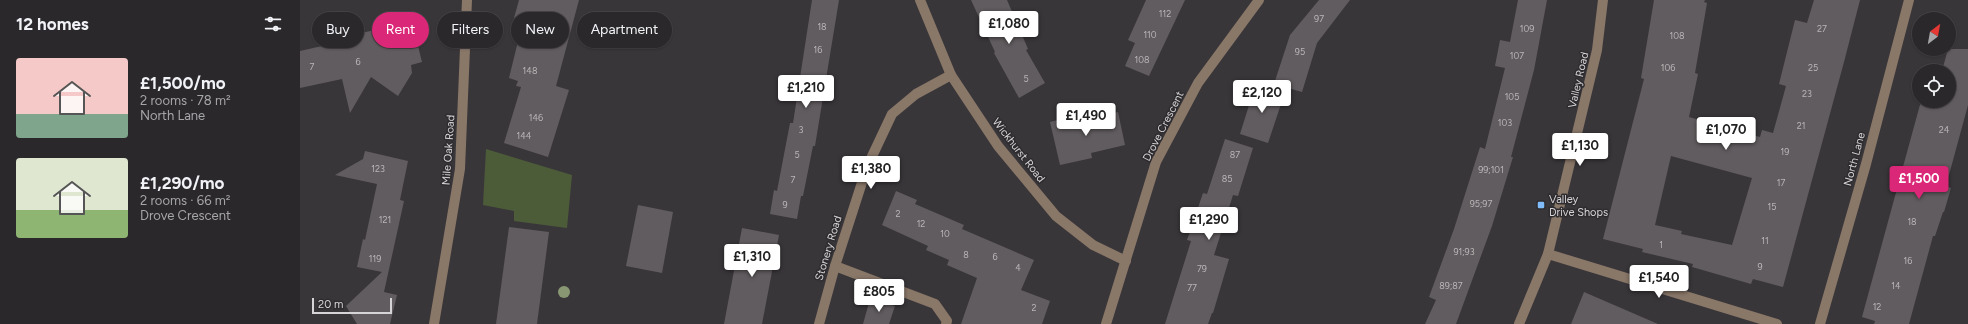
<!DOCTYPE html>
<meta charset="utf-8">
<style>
:root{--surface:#2b282c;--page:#373438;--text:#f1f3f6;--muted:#a6a6a9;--line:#474448;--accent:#db2777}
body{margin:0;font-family:Figtree,sans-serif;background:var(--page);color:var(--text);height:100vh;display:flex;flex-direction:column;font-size:15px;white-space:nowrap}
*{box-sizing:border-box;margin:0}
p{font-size:13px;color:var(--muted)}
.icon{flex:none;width:22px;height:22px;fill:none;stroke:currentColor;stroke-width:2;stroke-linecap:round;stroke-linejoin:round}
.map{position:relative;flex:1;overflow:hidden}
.drawer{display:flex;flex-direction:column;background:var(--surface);width:300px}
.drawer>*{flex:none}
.hud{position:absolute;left:12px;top:12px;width:380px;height:36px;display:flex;gap:8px}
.needle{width:26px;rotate:31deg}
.controls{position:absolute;left:1612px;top:12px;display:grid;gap:8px}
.controls a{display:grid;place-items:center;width:44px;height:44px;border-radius:50%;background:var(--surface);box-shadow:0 1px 3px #0004,0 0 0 1px var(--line);font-size:20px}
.scale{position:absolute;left:12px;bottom:10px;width:80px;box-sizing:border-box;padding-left:4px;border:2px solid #d6d4d6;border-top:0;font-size:11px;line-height:14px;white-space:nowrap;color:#d6d4d6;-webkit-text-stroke:3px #2f2c2f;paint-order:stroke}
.price{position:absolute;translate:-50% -34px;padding:0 9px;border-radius:4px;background:#fff;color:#222;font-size:13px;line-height:26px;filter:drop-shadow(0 1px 2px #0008)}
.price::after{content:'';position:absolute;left:50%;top:24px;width:12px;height:9px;margin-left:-6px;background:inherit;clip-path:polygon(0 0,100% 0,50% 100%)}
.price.current{background:var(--accent);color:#fff}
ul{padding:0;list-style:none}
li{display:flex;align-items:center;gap:12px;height:100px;padding:0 16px}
li span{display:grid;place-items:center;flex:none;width:112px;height:80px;border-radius:4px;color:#555}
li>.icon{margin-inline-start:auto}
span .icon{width:48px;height:48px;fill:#fffc;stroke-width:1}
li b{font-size:17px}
h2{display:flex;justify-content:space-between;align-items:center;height:48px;padding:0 16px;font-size:17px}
.tag{padding:0 14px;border-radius:18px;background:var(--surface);box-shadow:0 1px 3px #0004,0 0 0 1px var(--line);font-size:14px;line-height:36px}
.tag.current{background:var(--accent);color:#fff}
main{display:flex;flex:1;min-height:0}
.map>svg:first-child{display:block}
</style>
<main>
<section class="drawer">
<h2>12 homes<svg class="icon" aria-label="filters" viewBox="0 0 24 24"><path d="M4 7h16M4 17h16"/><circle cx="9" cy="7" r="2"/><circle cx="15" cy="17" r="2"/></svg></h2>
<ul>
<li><span style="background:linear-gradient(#f6c9c9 70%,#7fa58c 0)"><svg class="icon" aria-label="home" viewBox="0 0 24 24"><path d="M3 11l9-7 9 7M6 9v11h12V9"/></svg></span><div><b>£1,500/mo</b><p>2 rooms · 78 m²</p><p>North Lane</p></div></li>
<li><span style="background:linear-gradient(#dfe7d0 65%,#8fb573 0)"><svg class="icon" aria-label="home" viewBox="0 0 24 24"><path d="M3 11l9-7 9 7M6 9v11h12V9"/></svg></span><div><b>£1,290/mo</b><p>2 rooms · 66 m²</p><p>Drove Crescent</p></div></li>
</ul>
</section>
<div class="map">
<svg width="1668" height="324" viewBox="0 0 1668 324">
<rect width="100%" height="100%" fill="#39363a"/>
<!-- green -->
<path fill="#4d5c38" d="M186 149 272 175 267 228 214 221V211L183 205Z"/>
<!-- building -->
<g fill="#615c5f" fill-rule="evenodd">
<path d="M219 0H279L256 86 269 90 248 157 204 143 221 87 216 86 218 81 209 78 223 21 214 18Z"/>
<path d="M512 0H539L515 146H513L503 196H501L497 219 470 214 474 190 477 191 490 123H493Z"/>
<path d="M671 0H707L728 49 726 50 745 83 719 98 694 53 695 52Z"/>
<path d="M846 0H885L849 76 825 66 835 43 828 40Z"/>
<path d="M1019 0H1050L1017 43 1002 92 974 84 990 35Z"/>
<path d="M1218 0H1247L1234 70 1211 157H1213L1192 226 1156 324H1125L1136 300 1129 297 1154 229 1180 147 1185 149 1205 68 1195 66 1200 40 1210 42Z"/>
<path d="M1354 0H1405L1404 2 1407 3 1395 73 1398 74 1389 117 1460 137 1462 130 1473 133 1486 86 1479 84 1495 20 1507 23 1514 0H1560L1544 62 1483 287 1453 279 1451 284 1392 267 1393 264 1342 252 1343 249 1303 239 1344 79 1341 78ZM1371 156 1452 178 1432 245 1381 234 1382 231 1355 225Z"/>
<path d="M112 22 122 62 111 65 112 73 98 96 71 77 50 113 42 79 0 88V51L53 39 52 35Z"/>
<path d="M1648 49H1668V105L1646 186 1651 188 1644 212H1643L1635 236H1633L1609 324H1574L1575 321 1562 317 1621 101H1649V71H1642Z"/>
<path d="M955 86 984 95 968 143 940 134Z"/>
<path d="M818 112 825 145 791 153 792 158 760 165 750 122 773 116 775 122Z"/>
<path d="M925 139 953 148 938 196 933 195 914 255 929 259 913 313H912L908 324H865L891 241 887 240 903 193 907 194Z"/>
<path d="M65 151 108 161 100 200 104 201 84 292 97 295 90 324H57L46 306 82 272 57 267 63 239 65 240 77 184 35 175 63 159Z"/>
<path d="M596 191 617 200 615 204 664 225 662 229 734 260 721 290 750 301 742 324H661L677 278 647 265 649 260 626 250 628 246 582 225Z"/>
<path d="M338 205 373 212 362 273 326 266Z"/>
<path d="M209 227 249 232 237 324H196Z"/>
<path d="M442 228 479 235 462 324H424Z"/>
<path d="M1284 292 1358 324H1271Z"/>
<path d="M570 299 595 306 589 324H563Z"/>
</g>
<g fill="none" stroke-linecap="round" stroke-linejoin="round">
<!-- minor -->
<g stroke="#897768" stroke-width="10">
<path d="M620 0 651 75 698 146 756 216 793 245 826 261"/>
<path d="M1248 254 1477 324"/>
<path d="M535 266 635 304 647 321 646 324"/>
<path d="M134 324 160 169 167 0"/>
<path d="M519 324 535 266 567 167 592 114 616 94 651 75"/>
<path d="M806 324 856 162 898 83 959 0"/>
<path d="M1219 324 1248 254 1297 50 1303 0"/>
<path d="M1520 324 1566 164 1609 0"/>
</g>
</g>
<!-- trees -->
<circle fill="#899872" cx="264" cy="292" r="6"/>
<!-- markers -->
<rect fill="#81bcfa" stroke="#2f2c2f" stroke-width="1.5" x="1237" y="201" width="8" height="8" rx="2"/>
<g text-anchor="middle" stroke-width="3" stroke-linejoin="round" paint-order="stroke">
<!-- number labels -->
<g font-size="9" fill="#b9b6b8">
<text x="865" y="17">112</text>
<text x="1019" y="22">97</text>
<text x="522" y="30">18</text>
<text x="1227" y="32">109</text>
<text x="1522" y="32">27</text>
<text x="850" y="38">110</text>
<text x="1377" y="39">108</text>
<text x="518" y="53">16</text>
<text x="1000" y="55">95</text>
<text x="1217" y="59">107</text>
<text x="842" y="63">108</text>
<text x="58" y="65">6</text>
<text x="12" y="70">7</text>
<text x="1368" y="71">106</text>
<text x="1513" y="71">25</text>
<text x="230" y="74">148</text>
<text x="726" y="82">5</text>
<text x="1507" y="97">23</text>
<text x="1212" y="100">105</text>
<text x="236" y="121">146</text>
<text x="1205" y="126">103</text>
<text x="1501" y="129">21</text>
<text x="501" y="133">3</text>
<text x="1644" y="133">24</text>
<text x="224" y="139">144</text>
<text x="1485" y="155">19</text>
<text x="497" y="158">5</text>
<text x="935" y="158">87</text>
<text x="78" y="172">123</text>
<text x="1191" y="173">99;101</text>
<text x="927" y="182">85</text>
<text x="493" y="183">7</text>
<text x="1481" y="186">17</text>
<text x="1181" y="207">95;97</text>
<text x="485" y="208">9</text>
<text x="1472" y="210">15</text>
<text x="598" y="217">2</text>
<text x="85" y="223">121</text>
<text x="1612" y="225">18</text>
<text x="621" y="227">12</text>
<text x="645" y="237">10</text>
<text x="1465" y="244">11</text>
<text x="1361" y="248">1</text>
<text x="1164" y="255">91;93</text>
<text x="666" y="258">8</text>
<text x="695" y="260">6</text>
<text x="75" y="262">119</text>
<text x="1608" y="264">16</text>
<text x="1460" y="270">9</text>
<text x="718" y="271">4</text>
<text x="902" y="272">79</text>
<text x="1151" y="289">89;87</text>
<text x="1596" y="289">14</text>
<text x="892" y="291">77</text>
<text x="1577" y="310">12</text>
<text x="734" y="311">2</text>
</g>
<!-- street labels -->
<g font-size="11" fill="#d6d4d6" stroke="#2f2c2f">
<text transform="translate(1278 80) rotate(-77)" y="4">Valley Road</text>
<text transform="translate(863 126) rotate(-63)" y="4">Drove Crescent</text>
<text transform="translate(148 150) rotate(-86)" y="4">Mile Oak Road</text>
<text transform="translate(719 150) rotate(52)" y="4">Wickhurst Road</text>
<text transform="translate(1554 159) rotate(-75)" y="4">North Lane</text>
<text transform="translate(528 248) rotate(-73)" y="4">Stonery Road</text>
</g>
<!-- poi labels -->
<g font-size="11" fill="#d6d4d6" stroke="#2f2c2f" text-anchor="start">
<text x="1249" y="203">Valley<tspan x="1249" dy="13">Drive Shops</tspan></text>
</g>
</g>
</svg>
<div class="controls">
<a><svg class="needle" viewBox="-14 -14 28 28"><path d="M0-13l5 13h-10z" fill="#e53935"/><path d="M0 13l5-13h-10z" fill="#a6a6a9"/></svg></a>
<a><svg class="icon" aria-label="locate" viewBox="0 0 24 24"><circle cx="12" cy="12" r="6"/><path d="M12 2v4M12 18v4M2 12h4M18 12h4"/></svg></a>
</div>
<div class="scale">20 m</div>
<b class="price" style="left:709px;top:45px">£1,080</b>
<b class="price" style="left:506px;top:109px">£1,210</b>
<b class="price" style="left:962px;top:114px">£2,120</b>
<b class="price" style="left:786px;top:137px">£1,490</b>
<b class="price" style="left:1426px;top:151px">£1,070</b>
<b class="price" style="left:1280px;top:167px">£1,130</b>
<b class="price" style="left:571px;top:190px">£1,380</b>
<b class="price current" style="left:1619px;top:200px">£1,500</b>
<b class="price" style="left:909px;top:241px">£1,290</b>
<b class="price" style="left:452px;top:278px">£1,310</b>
<b class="price" style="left:1359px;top:299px">£1,540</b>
<b class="price" style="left:579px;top:313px">£805</b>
<div class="hud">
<a class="tag">Buy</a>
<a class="tag current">Rent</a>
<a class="tag">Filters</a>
<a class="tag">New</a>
<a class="tag">Apartment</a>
</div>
</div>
</main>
